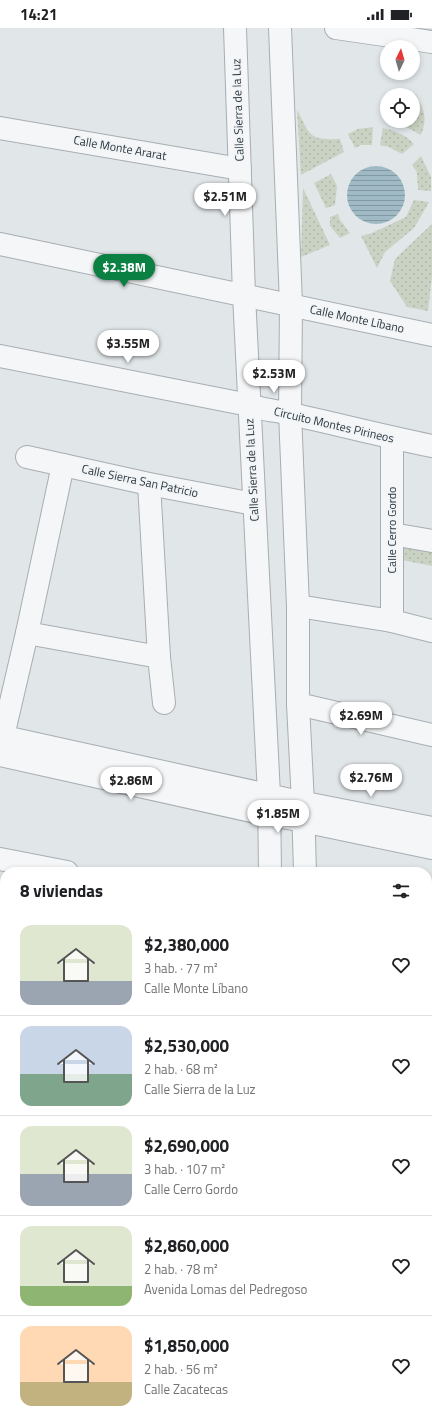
<!DOCTYPE html>
<html lang="es">
<meta charset="utf-8">
<style>
:root{--surface:#fff;--page:#f6f6f6;--text:#202124;--muted:#757577;--line:#e0e0e0;--accent:#0b8043}
body{margin:0;font-family:"Titillium Web",sans-serif;background:var(--page);color:var(--text);height:100vh;display:flex;flex-direction:column;font-size:15px;white-space:nowrap}
*{box-sizing:border-box;margin:0}
p{font-size:13px;color:var(--muted)}
.icon{flex:none;width:22px;height:22px;fill:none;stroke:currentColor;stroke-width:2;stroke-linecap:round;stroke-linejoin:round}
.map{position:relative;flex:1;overflow:hidden}
.drawer{position:absolute;left:0px;top:839px;width:432px;height:556px;display:flex;flex-direction:column;background:var(--surface);border-radius:16px 16px 0 0;box-shadow:0 2px 6px #0003}
.drawer>*{flex:none}
.needle{width:26px;rotate:5deg}
.buttons{position:absolute;left:380px;top:12px;display:grid;gap:8px}
.buttons a{display:grid;place-items:center;width:40px;height:40px;border-radius:50%;background:var(--surface);box-shadow:0 2px 6px #0003;font-size:20px}
.price{position:absolute;translate:-50% -34px;padding:0 9px;border-radius:14px;background:#fff;color:#222;font-size:13px;line-height:26px;filter:drop-shadow(0 1px 2px #0008)}
.price::after{content:'';position:absolute;left:50%;top:24px;width:12px;height:9px;margin-left:-6px;background:inherit;clip-path:polygon(0 0,100% 0,50% 100%)}
.price.current{background:var(--accent);color:#fff}
ul{padding:0;list-style:none}
li{display:flex;align-items:center;gap:12px;height:100px;padding:0 20px}
li+li{border-top:1px solid var(--line)}
li span{display:grid;place-items:center;flex:none;width:112px;height:80px;border-radius:12px;color:#555}
li>.icon{margin-inline-start:auto}
span .icon{width:48px;height:48px;fill:#fffc;stroke-width:1}
li b{font-size:17px}
h2{display:flex;justify-content:space-between;align-items:center;height:48px;padding:0 20px;font-size:17px}
.status{display:flex;justify-content:space-between;align-items:center;height:28px;padding:0 20px;background:var(--surface);direction:ltr}
.status svg{height:11px;fill:currentColor}
.map>svg:first-child{display:block}
</style>
<div class="status"><b>14:21</b><svg viewBox="0 0 49 12"><path d="M0 12V9h3v3zM5 12V6h3v6zM10 12V3h3v9zM15 12V0h3v12zM26 1h20v11H26zM47 4h2v5h-2z"/></svg></div>
<div class="map">
<svg width="432" height="1395" viewBox="0 0 432 1395">
<defs>
<pattern id="green-dots" width="8" height="8" patternUnits="userSpaceOnUse"><rect width="8" height="8" fill="#cad2c3"/><path d="M2 2h.1M6 6h.1" fill="none" stroke="#aeb5a9" stroke-width="1.8" stroke-linecap="round"/></pattern>
<pattern id="water-rules" width="6" height="5" patternUnits="userSpaceOnUse"><rect width="6" height="5" fill="#a0bac5"/><path d="M0 2.5h6" fill="none" stroke="#8398a1"/></pattern>
</defs>
<rect width="100%" height="100%" fill="#e1e6e9"/>
<!-- green -->
<g fill="url(#green-dots)">
<path d="M406 66H416C424 83 428 89 421 107L395 93H413V67H406Z"/>
<path d="M297 82C311 108 308 112 340 111L344 124 301 147Z"/>
<path d="M373 99 372 117H361L355 120 348 106 358 101Z"/>
<path d="M383 100C395 103 405 106 414 116L402 126 389 119 380 117Z"/>
<path d="M421 128 431 149V163L418 162 417 144 412 137Z"/>
<path d="M331 146 337 158 335 177 326 180 314 155Z"/>
<path d="M303 160 330 217 301 229Z"/>
<path d="M414 172 429 174 414 200 385 224 377 240 361 208 372 205 406 189Z"/>
<path d="M338 186 340 192 350 205 340 210 330 198V189Z"/>
<path d="M432 196V248L428 283 407 279 390 253 395 231Z"/>
<path d="M405 515 432 520V538L402 532Z"/>
</g>
<!-- water -->
<circle fill="url(#water-rules)" cx="376" cy="167" r="29"/>
<g fill="none" stroke-linecap="round" stroke-linejoin="round">
<defs>
<g id="minor">
<path d="M235 0 244 267 269 767 270 844"/>
<path d="M280 0 291 276 290 385 298 578V676L303 775 305 844"/>
<path d="M336 0 432 14"/>
<path d="M0 100 240 141"/>
<path d="M0 216 432 307"/>
<path d="M0 328 249 377C266 383 283 383 300 388 344 398 388 409 432 418"/>
<path d="M27 429 149 456 254 476"/>
<path d="M149 456 159 629 164 675"/>
<path d="M392 506 432 513"/>
<path d="M298 578 392 593 432 603"/>
<path d="M392 593V410"/>
<path d="M27 605 159 629"/>
<path d="M298 676 432 707"/>
<path d="M0 708 295 773 432 800"/>
<path d="M0 721 27 605 63 437"/>
<path d="M0 727 269 787 293 791 432 820"/>
<path d="M0 831 67 844"/>
<path d="M0 923 5 924"/>
<path d="M427 928 432 929"/>
<path d="M427 1049 432 1050"/>
<path d="M427 1170 432 1171"/>
<path d="M0 1177 5 1178"/>
<path d="M0 1287H5"/>
<path d="M427 1291 432 1292"/>
<path d="M0 1380H5"/>
<path d="M99 1390V1395"/>
<path d="M194 1390V1395"/>
<path d="M282 1390V1395"/>
<path d="M316 1390V1395"/>
<path d="M334 1390 359 1395"/>
</g>
</defs>
<!-- minor casing -->
<use href="#minor" stroke="#a7aeb3" stroke-width="24"/>
<!-- minor -->
<use href="#minor" stroke="#f4f6f7" stroke-width="22"/>
</g>
<g text-anchor="middle" stroke-width="3" stroke-linejoin="round" paint-order="stroke">
<!-- street labels -->
<g font-size="12" fill="#2b373f" stroke="#f1f4f6">
<text transform="translate(238 82) rotate(-92)" y="4">Calle Sierra de la Luz</text>
<text transform="translate(120 120) rotate(10)" y="4">Calle Monte Ararat</text>
<text transform="translate(357 291) rotate(12)" y="4">Calle Monte Líbano</text>
<text transform="translate(334 397) rotate(13)" y="4">Circuito Montes Pirineos</text>
<text transform="translate(252 442) rotate(-93)" y="4">Calle Sierra de la Luz</text>
<text transform="translate(140 453) rotate(12)" y="4">Calle Sierra San Patricio</text>
<text transform="translate(392 502) rotate(-90)" y="4">Calle Cerro Gordo</text>
</g>
</g>
</svg>
<div class="buttons">
<a><svg class="needle" viewBox="-14 -14 28 28"><path d="M0-13l5 13h-10z" fill="#e53935"/><path d="M0 13l5-13h-10z" fill="#757577"/></svg></a>
<a><svg class="icon" aria-label="locate" viewBox="0 0 24 24"><circle cx="12" cy="12" r="6"/><path d="M12 2v4M12 18v4M2 12h4M18 12h4"/></svg></a>
</div>
<b class="price" style="left:225px;top:189px">$2.51M</b>
<b class="price current" style="left:124px;top:260px">$2.38M</b>
<b class="price" style="left:128px;top:336px">$3.55M</b>
<b class="price" style="left:274px;top:366px">$2.53M</b>
<b class="price" style="left:361px;top:708px">$2.69M</b>
<b class="price" style="left:371px;top:770px">$2.76M</b>
<b class="price" style="left:131px;top:773px">$2.86M</b>
<b class="price" style="left:278px;top:806px">$1.85M</b>
<section class="drawer">
<h2>8 viviendas<svg class="icon" aria-label="filters" viewBox="0 0 24 24"><path d="M4 7h16M4 17h16"/><circle cx="9" cy="7" r="2"/><circle cx="15" cy="17" r="2"/></svg></h2>
<ul>
<li><span style="background:linear-gradient(#dfe7d0 70%,#9aa5b1 0)"><svg class="icon" aria-label="home" viewBox="0 0 24 24"><path d="M3 11l9-7 9 7M6 9v11h12V9"/></svg></span><div><b>$2,380,000</b><p>3 hab. · 77 m²</p><p>Calle Monte Líbano</p></div><svg class="icon" aria-label="heart" viewBox="0 0 24 24"><path d="M12 20l-8-8c-3-5 5-10 8-4 3-6 11-1 8 4z"/></svg></li>
<li><span style="background:linear-gradient(#c9d6e8 60%,#7fa58c 0)"><svg class="icon" aria-label="home" viewBox="0 0 24 24"><path d="M3 11l9-7 9 7M6 9v11h12V9"/></svg></span><div><b>$2,530,000</b><p>2 hab. · 68 m²</p><p>Calle Sierra de la Luz</p></div><svg class="icon" aria-label="heart" viewBox="0 0 24 24"><path d="M12 20l-8-8c-3-5 5-10 8-4 3-6 11-1 8 4z"/></svg></li>
<li><span style="background:linear-gradient(#dfe7d0 60%,#9aa5b1 0)"><svg class="icon" aria-label="home" viewBox="0 0 24 24"><path d="M3 11l9-7 9 7M6 9v11h12V9"/></svg></span><div><b>$2,690,000</b><p>3 hab. · 107 m²</p><p>Calle Cerro Gordo</p></div><svg class="icon" aria-label="heart" viewBox="0 0 24 24"><path d="M12 20l-8-8c-3-5 5-10 8-4 3-6 11-1 8 4z"/></svg></li>
<li><span style="background:linear-gradient(#dfe7d0 75%,#8fb573 0)"><svg class="icon" aria-label="home" viewBox="0 0 24 24"><path d="M3 11l9-7 9 7M6 9v11h12V9"/></svg></span><div><b>$2,860,000</b><p>2 hab. · 78 m²</p><p>Avenida Lomas del Pedregoso</p></div><svg class="icon" aria-label="heart" viewBox="0 0 24 24"><path d="M12 20l-8-8c-3-5 5-10 8-4 3-6 11-1 8 4z"/></svg></li>
<li><span style="background:linear-gradient(#ffd9b3 70%,#c2b280 0)"><svg class="icon" aria-label="home" viewBox="0 0 24 24"><path d="M3 11l9-7 9 7M6 9v11h12V9"/></svg></span><div><b>$1,850,000</b><p>2 hab. · 56 m²</p><p>Calle Zacatecas</p></div><svg class="icon" aria-label="heart" viewBox="0 0 24 24"><path d="M12 20l-8-8c-3-5 5-10 8-4 3-6 11-1 8 4z"/></svg></li>
</ul>
</section>
</div>
